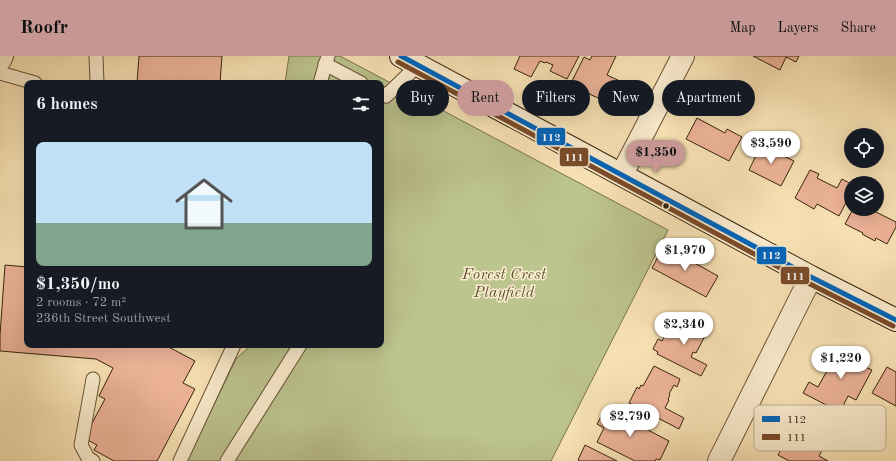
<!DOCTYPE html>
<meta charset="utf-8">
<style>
:root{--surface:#171b24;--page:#242831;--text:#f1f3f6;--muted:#9ea1a6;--accent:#c59692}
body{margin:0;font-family:"Old Standard TT",serif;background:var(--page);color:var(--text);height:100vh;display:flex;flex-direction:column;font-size:15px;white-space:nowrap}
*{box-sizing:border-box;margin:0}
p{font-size:13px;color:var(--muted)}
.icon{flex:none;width:22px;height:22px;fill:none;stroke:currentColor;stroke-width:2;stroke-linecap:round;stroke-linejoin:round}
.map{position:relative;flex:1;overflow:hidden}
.panel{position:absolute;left:24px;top:24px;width:360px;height:268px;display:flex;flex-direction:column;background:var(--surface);border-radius:8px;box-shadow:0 4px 16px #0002}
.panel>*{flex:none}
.hud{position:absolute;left:396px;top:24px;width:380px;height:36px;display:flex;gap:8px}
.controls{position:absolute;left:844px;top:72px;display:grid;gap:8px}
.controls a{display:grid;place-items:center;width:40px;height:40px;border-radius:50%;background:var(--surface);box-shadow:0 4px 16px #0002;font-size:20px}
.price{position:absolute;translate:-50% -34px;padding:0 9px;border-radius:14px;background:#fff;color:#222;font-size:13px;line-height:26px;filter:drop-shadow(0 1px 2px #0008)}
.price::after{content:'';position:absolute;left:50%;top:24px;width:12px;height:9px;margin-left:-6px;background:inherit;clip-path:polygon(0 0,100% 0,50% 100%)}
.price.selected{background:var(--accent);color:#111}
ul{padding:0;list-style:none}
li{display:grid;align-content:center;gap:8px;height:212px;padding:0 12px}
li span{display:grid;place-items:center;height:124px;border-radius:8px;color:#555}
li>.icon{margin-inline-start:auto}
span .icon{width:72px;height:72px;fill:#fffc;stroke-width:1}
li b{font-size:17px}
h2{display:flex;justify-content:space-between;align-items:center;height:48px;padding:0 12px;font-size:17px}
.tag{padding:0 14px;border-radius:18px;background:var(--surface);box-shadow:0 4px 16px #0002;font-size:14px;line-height:36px}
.tag.selected{background:var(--accent);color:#111}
header{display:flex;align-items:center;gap:24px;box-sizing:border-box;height:56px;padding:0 20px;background:var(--accent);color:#111}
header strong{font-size:19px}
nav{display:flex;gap:22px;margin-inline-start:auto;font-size:14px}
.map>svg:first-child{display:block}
</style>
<header>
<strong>Roofr</strong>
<nav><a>Map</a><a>Layers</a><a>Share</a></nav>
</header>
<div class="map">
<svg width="896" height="405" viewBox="0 0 896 405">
<rect width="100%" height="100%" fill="#fbe5b7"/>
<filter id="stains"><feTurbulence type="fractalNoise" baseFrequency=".005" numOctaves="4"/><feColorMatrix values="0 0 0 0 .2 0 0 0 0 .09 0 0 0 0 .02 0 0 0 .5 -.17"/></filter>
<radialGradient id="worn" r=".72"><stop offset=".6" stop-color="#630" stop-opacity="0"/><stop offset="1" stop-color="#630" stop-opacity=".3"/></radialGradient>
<!-- green -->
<path fill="#bdc58f" stroke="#7a744e" d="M289 0H340L668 174 551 405H187L236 303 251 289H381V27H285Z"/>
<!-- building -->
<g fill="#efb69c" stroke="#37220c">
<path d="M139 0H222L220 27H137Z"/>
<path d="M520 0H579L567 23 550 15 553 9 546 6 545 7 540 5 531 21 514 13Z"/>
<path d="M592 0H616L607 19 624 27 613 49 570 29 584 1 590 4Z"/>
<path d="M753 0H799L796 6 786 1 780 14Z"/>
<path d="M697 62 725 77 727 73 742 81 729 105 686 83Z"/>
<path d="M761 89 794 105 781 130 749 114Z"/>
<path d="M810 114 819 118 817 122 837 132 842 123 851 128V137L839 160 817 148 814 153 795 142Z"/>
<path d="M853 153H870L896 166V171L887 188 876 182 875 185 862 178 863 177 845 168Z"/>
<path d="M664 190 718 220 706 241 652 212Z"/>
<path d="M5 209 27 211V289H165L195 305 183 327 195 333 157 405H114L94 394 97 389 84 382 105 343 99 340 113 312 96 303 0 295V279Z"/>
<path d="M684 260 705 271 703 274 707 276 696 297 693 296 691 301 707 309 701 320 657 298 658 296 653 293 658 283 662 285 667 276 674 280Z"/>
<path d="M845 290 867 301 863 310 872 314 856 344 848 340 840 356 803 337 809 326 818 331 833 304 837 306Z"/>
<path d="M654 310 680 323 677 331 674 329 669 338 670 339 668 343 669 344 665 352 684 362 679 373 629 347 637 331 639 333 641 329 643 330Z"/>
<path d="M887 311 896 316V350L872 337Z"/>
<path d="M606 352 669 385 660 404 656 403 655 405H635L597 386 604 372 597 368Z"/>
<path d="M811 362 833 374 819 400 828 405H789L778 399 787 383 796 388Z"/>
<path d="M585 389 617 405H580L578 404Z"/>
</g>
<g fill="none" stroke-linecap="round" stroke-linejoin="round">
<defs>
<g id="lane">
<path d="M96 0 97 27"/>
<path d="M325 8 361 27"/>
<path d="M0 17 35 27"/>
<path d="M320 27 328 0"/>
<path d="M381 37 386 40 418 9"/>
<path d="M93 405 88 402 81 389 93 323"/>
<path d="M180 405 234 289"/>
<path d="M227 405 300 289"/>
</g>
<g id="street">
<path d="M0 4 2 0"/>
<path d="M622 118 683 0"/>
<path d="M719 405 811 221"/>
</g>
<path id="secondary" d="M401 0 811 221 896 264"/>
</defs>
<!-- lane casing -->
<use href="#lane" stroke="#685337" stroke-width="15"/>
<!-- street casing -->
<use href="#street" stroke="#685337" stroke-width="24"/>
<!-- secondary casing -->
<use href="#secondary" stroke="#37220c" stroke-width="24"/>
<!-- lane -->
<use href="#lane" stroke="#fceed0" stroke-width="13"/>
<!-- street -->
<use href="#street" stroke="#fceed0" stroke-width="22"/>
<!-- secondary -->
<use href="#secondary" stroke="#fceed0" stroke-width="22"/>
<defs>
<path id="bus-1" d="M401 0 811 221 896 264"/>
<path id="bus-2" d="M398 6 808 227 893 270"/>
</defs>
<!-- bus-1 casing -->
<use href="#bus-1" stroke="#fceed0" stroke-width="8"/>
<!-- bus-2 casing -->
<use href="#bus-2" stroke="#fceed0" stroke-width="8"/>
<!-- bus-1 -->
<use href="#bus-1" stroke="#0065bd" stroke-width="5"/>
<!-- bus-2 -->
<use href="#bus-2" stroke="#7a4b2a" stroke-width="5"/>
</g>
<!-- markers -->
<circle fill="#37220c" stroke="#fceed0" stroke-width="1.5" cx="666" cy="150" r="3.5"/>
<g text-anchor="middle" stroke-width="3" stroke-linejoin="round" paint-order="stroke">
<!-- park labels -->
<g font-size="16" font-style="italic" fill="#5f5333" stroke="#fceed0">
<text x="504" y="223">Forest Crest<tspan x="504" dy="18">Playfield</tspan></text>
</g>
</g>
<!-- legend -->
<rect x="754" y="349" width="132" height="46" rx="6" fill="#fceed0" stroke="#c1b195" stroke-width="1"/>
<rect x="762" y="360" width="18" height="6" fill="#0065bd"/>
<rect x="762" y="378" width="18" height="6" fill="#7a4b2a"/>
<g font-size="11" fill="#37220c">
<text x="787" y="367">112</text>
<text x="787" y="385">111</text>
</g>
<g stroke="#fceed0" stroke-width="1.5">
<rect x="536" y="71" width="30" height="19" rx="4" fill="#0065bd"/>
<rect x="559" y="91" width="30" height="20" rx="4" fill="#7a4b2a"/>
<rect x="756" y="190" width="31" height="19" rx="4" fill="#0065bd"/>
<rect x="780" y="210" width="30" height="19" rx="4" fill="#7a4b2a"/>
</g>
<g font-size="11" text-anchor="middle" font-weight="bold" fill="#fff">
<text x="551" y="85">112</text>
<text x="574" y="105">111</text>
<text x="771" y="203">112</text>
<text x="795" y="224">111</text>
</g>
<rect width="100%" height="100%" filter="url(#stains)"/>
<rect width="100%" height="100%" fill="url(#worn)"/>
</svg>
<div class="controls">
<a><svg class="icon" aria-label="locate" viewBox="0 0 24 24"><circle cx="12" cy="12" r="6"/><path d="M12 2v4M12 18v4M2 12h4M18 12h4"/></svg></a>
<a><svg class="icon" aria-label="layers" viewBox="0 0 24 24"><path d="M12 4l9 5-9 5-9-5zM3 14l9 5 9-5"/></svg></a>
</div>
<b class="price" style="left:771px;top:109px">$3,590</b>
<b class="price selected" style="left:656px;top:118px">$1,350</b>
<b class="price" style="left:685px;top:216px">$1,970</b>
<b class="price" style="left:684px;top:290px">$2,340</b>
<b class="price" style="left:841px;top:324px">$1,220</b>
<b class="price" style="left:630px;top:382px">$2,790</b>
<div class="hud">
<a class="tag">Buy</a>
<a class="tag selected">Rent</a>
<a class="tag">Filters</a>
<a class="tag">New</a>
<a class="tag">Apartment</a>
</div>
<section class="panel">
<h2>6 homes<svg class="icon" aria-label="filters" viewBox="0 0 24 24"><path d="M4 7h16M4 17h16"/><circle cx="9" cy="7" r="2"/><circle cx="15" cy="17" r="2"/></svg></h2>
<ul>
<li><span style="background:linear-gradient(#bfe0f5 65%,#7fa58c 0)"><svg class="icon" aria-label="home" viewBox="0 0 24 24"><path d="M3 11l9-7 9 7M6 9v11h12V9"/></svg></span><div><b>$1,350/mo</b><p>2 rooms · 72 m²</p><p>236th Street Southwest</p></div></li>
</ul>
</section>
</div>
